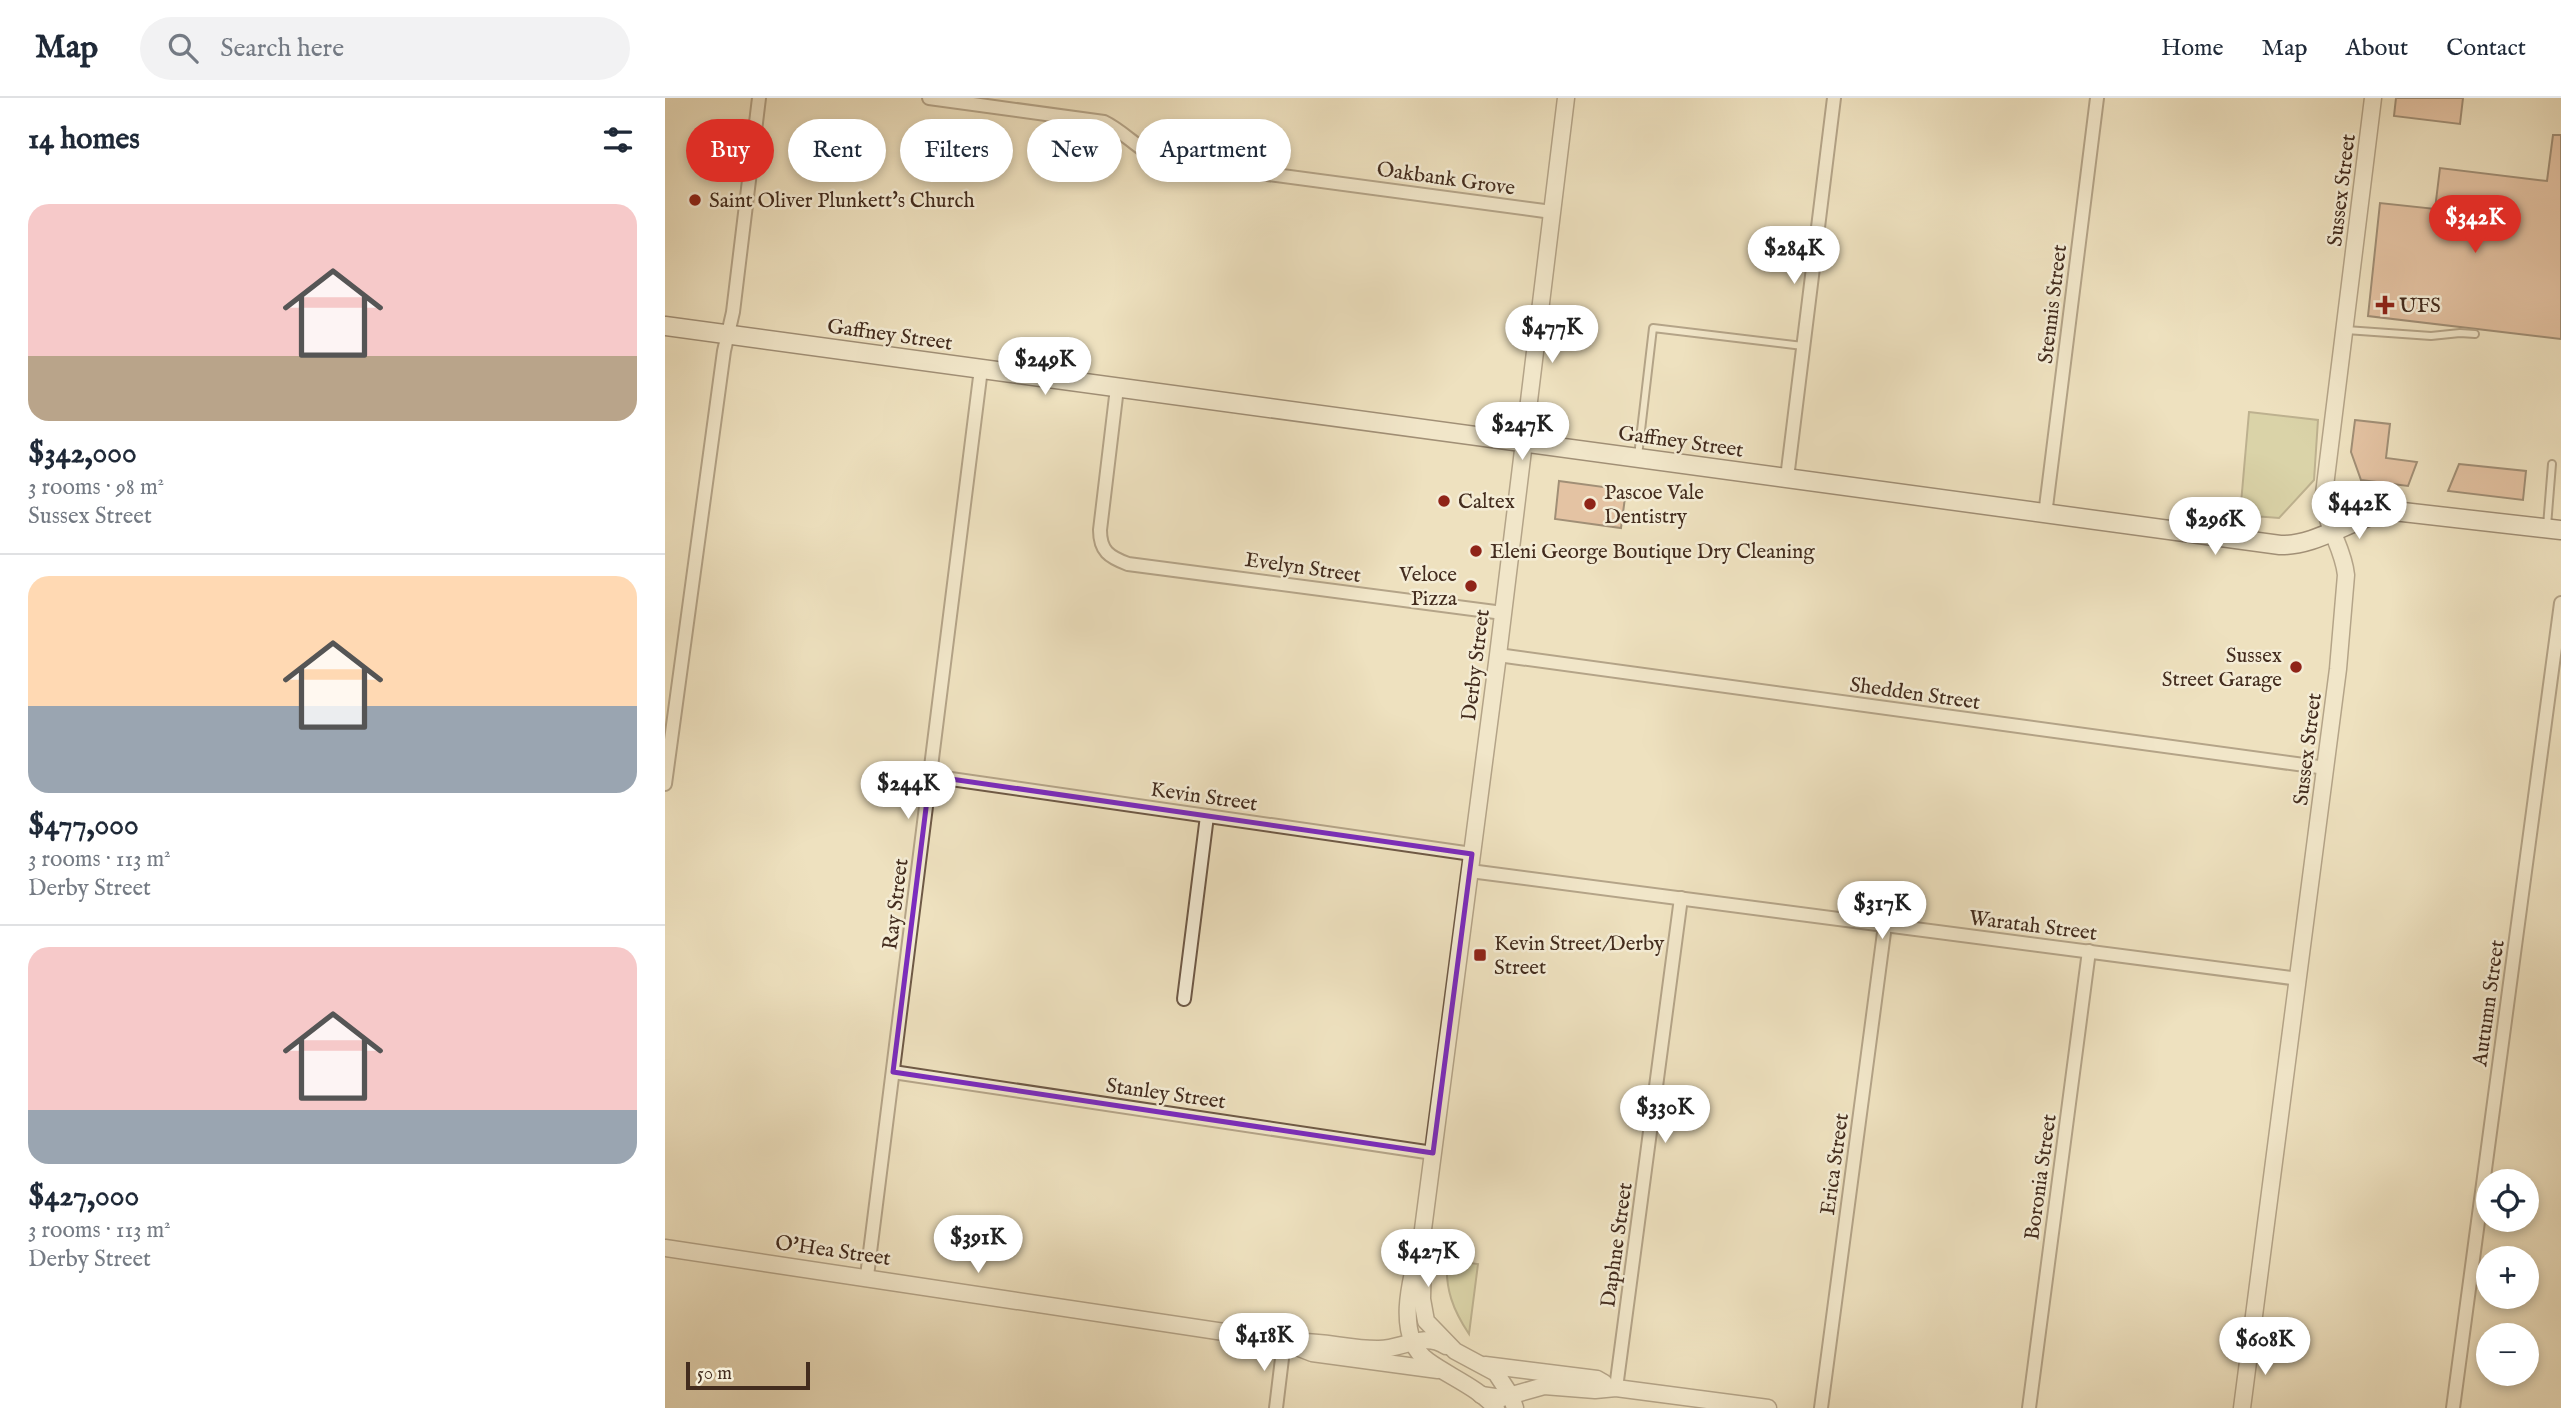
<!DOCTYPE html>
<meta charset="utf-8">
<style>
:root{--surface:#fff;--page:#f2f2f3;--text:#1f2937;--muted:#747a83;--line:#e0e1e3;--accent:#d93025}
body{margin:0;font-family:"IM FELL English",serif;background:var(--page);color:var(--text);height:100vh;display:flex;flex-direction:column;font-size:26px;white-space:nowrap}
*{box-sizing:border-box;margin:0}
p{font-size:23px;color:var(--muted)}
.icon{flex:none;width:38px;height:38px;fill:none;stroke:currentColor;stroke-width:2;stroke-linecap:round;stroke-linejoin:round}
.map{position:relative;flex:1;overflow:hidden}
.sheet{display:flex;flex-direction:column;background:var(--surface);width:665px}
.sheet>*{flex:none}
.hud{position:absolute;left:21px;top:21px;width:665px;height:63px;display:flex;gap:14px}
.tools{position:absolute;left:1811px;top:1071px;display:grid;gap:14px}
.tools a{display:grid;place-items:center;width:63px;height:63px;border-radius:50%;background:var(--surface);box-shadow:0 4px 10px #0003;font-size:35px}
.scale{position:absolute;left:21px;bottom:18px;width:124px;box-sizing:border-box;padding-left:7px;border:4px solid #432c1e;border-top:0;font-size:19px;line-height:24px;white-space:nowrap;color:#432c1e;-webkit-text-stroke:5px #f4ecd5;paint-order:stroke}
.price{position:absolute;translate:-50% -60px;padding:0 16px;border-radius:24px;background:#fff;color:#222;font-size:23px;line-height:46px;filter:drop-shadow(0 2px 4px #0008)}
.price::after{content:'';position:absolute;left:50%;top:42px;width:21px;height:16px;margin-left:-10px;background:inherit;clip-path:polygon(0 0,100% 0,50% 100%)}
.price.on{background:var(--accent);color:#fff}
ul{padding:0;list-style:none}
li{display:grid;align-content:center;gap:14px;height:371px;padding:0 28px}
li+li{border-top:2px solid var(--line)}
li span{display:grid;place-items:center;height:217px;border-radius:21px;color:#555}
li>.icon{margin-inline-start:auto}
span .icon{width:126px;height:126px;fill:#fffc;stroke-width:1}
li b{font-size:30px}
h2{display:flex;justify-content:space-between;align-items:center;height:84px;padding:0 28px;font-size:30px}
.pill{padding:0 24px;border-radius:32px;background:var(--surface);box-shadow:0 4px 10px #0003;font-size:24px;line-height:63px}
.pill.on{background:var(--accent);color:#fff}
header{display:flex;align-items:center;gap:42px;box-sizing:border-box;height:98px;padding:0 35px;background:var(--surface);border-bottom:2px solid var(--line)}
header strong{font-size:33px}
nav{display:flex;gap:38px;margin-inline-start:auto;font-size:24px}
.search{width:490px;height:63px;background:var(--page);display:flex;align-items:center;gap:18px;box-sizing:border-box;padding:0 24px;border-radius:38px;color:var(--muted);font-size:26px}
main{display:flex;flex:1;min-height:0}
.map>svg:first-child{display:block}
</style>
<header>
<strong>Map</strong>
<div class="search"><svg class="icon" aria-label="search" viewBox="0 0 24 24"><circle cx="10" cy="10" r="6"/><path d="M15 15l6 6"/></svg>Search here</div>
<nav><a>Home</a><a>Map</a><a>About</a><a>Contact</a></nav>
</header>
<main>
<section class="sheet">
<h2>14 homes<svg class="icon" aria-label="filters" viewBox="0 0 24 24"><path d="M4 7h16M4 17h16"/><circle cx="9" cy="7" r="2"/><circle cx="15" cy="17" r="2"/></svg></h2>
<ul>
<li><span style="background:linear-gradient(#f6c9c9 70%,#b9a48a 0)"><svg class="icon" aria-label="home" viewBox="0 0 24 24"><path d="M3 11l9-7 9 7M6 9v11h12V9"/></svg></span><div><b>$342,000</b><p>3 rooms · 98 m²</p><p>Sussex Street</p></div></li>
<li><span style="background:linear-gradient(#ffd9b3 60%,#9aa5b1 0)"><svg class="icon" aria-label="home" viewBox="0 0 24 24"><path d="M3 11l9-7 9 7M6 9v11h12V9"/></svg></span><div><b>$477,000</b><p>3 rooms · 113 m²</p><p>Derby Street</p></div></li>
<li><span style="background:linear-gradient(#f6c9c9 75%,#9aa5b1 0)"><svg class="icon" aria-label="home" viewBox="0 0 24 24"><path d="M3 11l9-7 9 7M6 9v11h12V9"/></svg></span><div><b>$427,000</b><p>3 rooms · 113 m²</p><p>Derby Street</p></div></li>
</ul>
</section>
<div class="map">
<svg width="1896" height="1310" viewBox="0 0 1896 1310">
<rect width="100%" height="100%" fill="#eee1bf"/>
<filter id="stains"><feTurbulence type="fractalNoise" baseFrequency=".00286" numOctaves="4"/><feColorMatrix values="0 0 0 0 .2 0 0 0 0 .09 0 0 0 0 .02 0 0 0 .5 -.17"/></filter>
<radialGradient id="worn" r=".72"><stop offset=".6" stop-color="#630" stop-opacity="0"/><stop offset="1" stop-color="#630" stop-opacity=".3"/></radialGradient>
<!-- green -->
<g fill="#c1c18c" stroke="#827655" stroke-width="2">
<path d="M1584 314 1653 322 1649 382 1614 420 1575 417Z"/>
<path d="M782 1162 813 1166 804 1236C788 1212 780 1191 782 1162Z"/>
</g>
<!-- building -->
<g fill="#d79d81" stroke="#432c1e" stroke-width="2">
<path d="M1731 0H1798L1795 26 1729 18Z"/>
<path d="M1888 37H1896V241L1703 218 1715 105 1770 111 1775 70 1882 83Z"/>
<path d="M1690 322 1725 326 1721 360 1752 364 1743 388 1696 382 1686 354Z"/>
<path d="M1794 366 1861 373 1858 402 1783 393Z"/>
<path d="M894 383 961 392 956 430 890 421Z"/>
</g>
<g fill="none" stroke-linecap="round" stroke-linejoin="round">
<defs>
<g id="service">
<path d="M1681 232 1766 238 1795 235 1810 236"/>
<path d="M973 358 988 230 1138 248"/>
<path d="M1882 428 1887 366"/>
</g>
<g id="minor">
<path d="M264 0 439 24C460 34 475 54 498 62L887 114"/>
<path d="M452 290 435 432C435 453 444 459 463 466L838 515"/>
<path d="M1122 380 1169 0"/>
<path d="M1380 417 1432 0"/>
<path d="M833 557 1661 670"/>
<path d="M265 678 807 756"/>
<path d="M0 686 59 253 68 214 94 0"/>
<path d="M805 773 1634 881"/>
<path d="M519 901 542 718"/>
<path d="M228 974 768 1055"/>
<path d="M202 1178 316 271"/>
<path d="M951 1290 1016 800"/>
<path d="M611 1310 619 1244"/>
<path d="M1156 1310 1220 827"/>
<path d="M1364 1310 1424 853"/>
<path d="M1788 1310 1896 505"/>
</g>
<g id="tertiary">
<path d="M0 1150 559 1234 619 1244 647 1255 773 1272"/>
<path d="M758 1155 757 1201 761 1223 790 1253 831 1275 846 1298 850 1310"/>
<path d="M625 1244C655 1242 683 1251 712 1251 737 1252 758 1233 781 1248"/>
<path d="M820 1267 932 1281 939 1285"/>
<path d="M816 1297 837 1300 879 1288 930 1292 951 1290 1103 1310"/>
<path d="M831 1310C812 1289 785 1279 763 1263 727 1238 748 1173 757 1139L833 557 901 0"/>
<path d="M1577 1310 1673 571 1681 477C1678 447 1659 428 1659 396L1708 0"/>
</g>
<path id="secondary" d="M0 228 1615 447C1655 448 1689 417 1729 413L1896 432"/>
</defs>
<!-- service casing -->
<use href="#service" stroke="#6e5946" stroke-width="10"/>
<!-- minor casing -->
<use href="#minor" stroke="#6e5946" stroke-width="16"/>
<!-- tertiary casing -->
<use href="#tertiary" stroke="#6e5946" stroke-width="19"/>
<!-- secondary casing -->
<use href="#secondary" stroke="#432c1e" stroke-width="21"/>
<!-- service -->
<use href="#service" stroke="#f4ecd5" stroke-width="6"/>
<!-- minor -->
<use href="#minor" stroke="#f4ecd5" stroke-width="12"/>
<!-- tertiary -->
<use href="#tertiary" stroke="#f4ecd5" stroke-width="16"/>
<!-- secondary -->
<use href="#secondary" stroke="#f4ecd5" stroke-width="18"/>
</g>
<!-- marked area -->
<path d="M0 0H1896V1310H0ZM265 678 807 756 768 1055 228 974Z" fill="#eee1bf" fill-opacity=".55" fill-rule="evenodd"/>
<path fill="none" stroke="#7b2cbf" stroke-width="5" stroke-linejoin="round" d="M265 678 807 756 768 1055 228 974Z"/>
<!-- markers -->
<g fill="#8f2418" stroke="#f4ecd5" stroke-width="2.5">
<circle cx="30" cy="102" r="7"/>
<path d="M1716.5 196.5h7v7h7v7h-7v7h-7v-7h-7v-7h7z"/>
<circle cx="779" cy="403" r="7"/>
<circle cx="925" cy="406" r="7"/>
<circle cx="811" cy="453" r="7"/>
<circle cx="806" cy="488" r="7"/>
<circle cx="1631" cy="569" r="7"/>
<rect x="808" y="850" width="14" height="14" rx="3.5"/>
</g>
<g text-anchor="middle" stroke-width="5" stroke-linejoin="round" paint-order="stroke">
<!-- street labels -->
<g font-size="21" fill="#432c1e" stroke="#f4ecd5">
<text transform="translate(781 80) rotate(8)" y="7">Oakbank Grove</text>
<text transform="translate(1676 92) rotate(-83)" y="7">Sussex Street</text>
<text transform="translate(1387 206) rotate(-83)" y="7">Stennis Street</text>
<text transform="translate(225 236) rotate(8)" y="7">Gaffney Street</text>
<text transform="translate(1016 343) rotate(8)" y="7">Gaffney Street</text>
<text transform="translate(638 469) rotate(8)" y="7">Evelyn Street</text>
<text transform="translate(810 567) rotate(-83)" y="7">Derby Street</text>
<text transform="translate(1250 595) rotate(8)" y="7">Shedden Street</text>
<text transform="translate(1642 651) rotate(-83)" y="7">Sussex Street</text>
<text transform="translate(539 698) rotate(8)" y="7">Kevin Street</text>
<text transform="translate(230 806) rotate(-83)" y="7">Ray Street</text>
<text transform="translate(1368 827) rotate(7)" y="7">Waratah Street</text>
<text transform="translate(1823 905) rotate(-82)" y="7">Autumn Street</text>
<text transform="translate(501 995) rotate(8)" y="7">Stanley Street</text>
<text transform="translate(1169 1066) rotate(-82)" y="7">Erica Street</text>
<text transform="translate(1375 1079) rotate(-82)" y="7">Boronia Street</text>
<text transform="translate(951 1147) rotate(-82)" y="7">Daphne Street</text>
<text transform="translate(168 1152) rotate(8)" y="7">O'Hea Street</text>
</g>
<!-- poi labels -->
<g font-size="21" fill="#432c1e" stroke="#f4ecd5" text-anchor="start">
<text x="44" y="109">Saint Oliver Plunkett's Church</text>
<text x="1734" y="214">UFS</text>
<text x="939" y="401">Pascoe Vale<tspan x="939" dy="24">Dentistry</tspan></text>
<text x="793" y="410">Caltex</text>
<text x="825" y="460">Eleni George Boutique Dry Cleaning</text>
<text x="792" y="483" text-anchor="end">Veloce<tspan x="792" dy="24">Pizza</tspan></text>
<text x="1617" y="564" text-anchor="end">Sussex<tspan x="1617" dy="24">Street Garage</tspan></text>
<text x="829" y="852">Kevin Street/Derby<tspan x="829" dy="24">Street</tspan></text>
</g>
</g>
<rect width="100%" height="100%" filter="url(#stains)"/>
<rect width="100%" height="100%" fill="url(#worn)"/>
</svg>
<div class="tools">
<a><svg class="icon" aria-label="locate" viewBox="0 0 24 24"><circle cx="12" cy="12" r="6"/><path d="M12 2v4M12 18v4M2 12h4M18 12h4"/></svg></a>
<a>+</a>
<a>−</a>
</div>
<div class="scale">50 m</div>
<b class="price on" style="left:1810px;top:157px">$342K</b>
<b class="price" style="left:1129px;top:188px">$284K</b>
<b class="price" style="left:887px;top:267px">$477K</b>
<b class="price" style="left:380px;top:299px">$249K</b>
<b class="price" style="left:857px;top:364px">$247K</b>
<b class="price" style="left:1694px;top:443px">$442K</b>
<b class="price" style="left:1550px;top:459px">$296K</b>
<b class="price" style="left:243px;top:723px">$244K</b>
<b class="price" style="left:1217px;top:843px">$317K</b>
<b class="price" style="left:1000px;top:1047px">$330K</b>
<b class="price" style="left:313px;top:1177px">$391K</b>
<b class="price" style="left:763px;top:1191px">$427K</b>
<b class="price" style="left:599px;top:1275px">$418K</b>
<b class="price" style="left:1600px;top:1279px">$608K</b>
<div class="hud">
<a class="pill on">Buy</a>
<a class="pill">Rent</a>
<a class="pill">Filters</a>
<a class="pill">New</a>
<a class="pill">Apartment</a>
</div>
</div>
</main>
